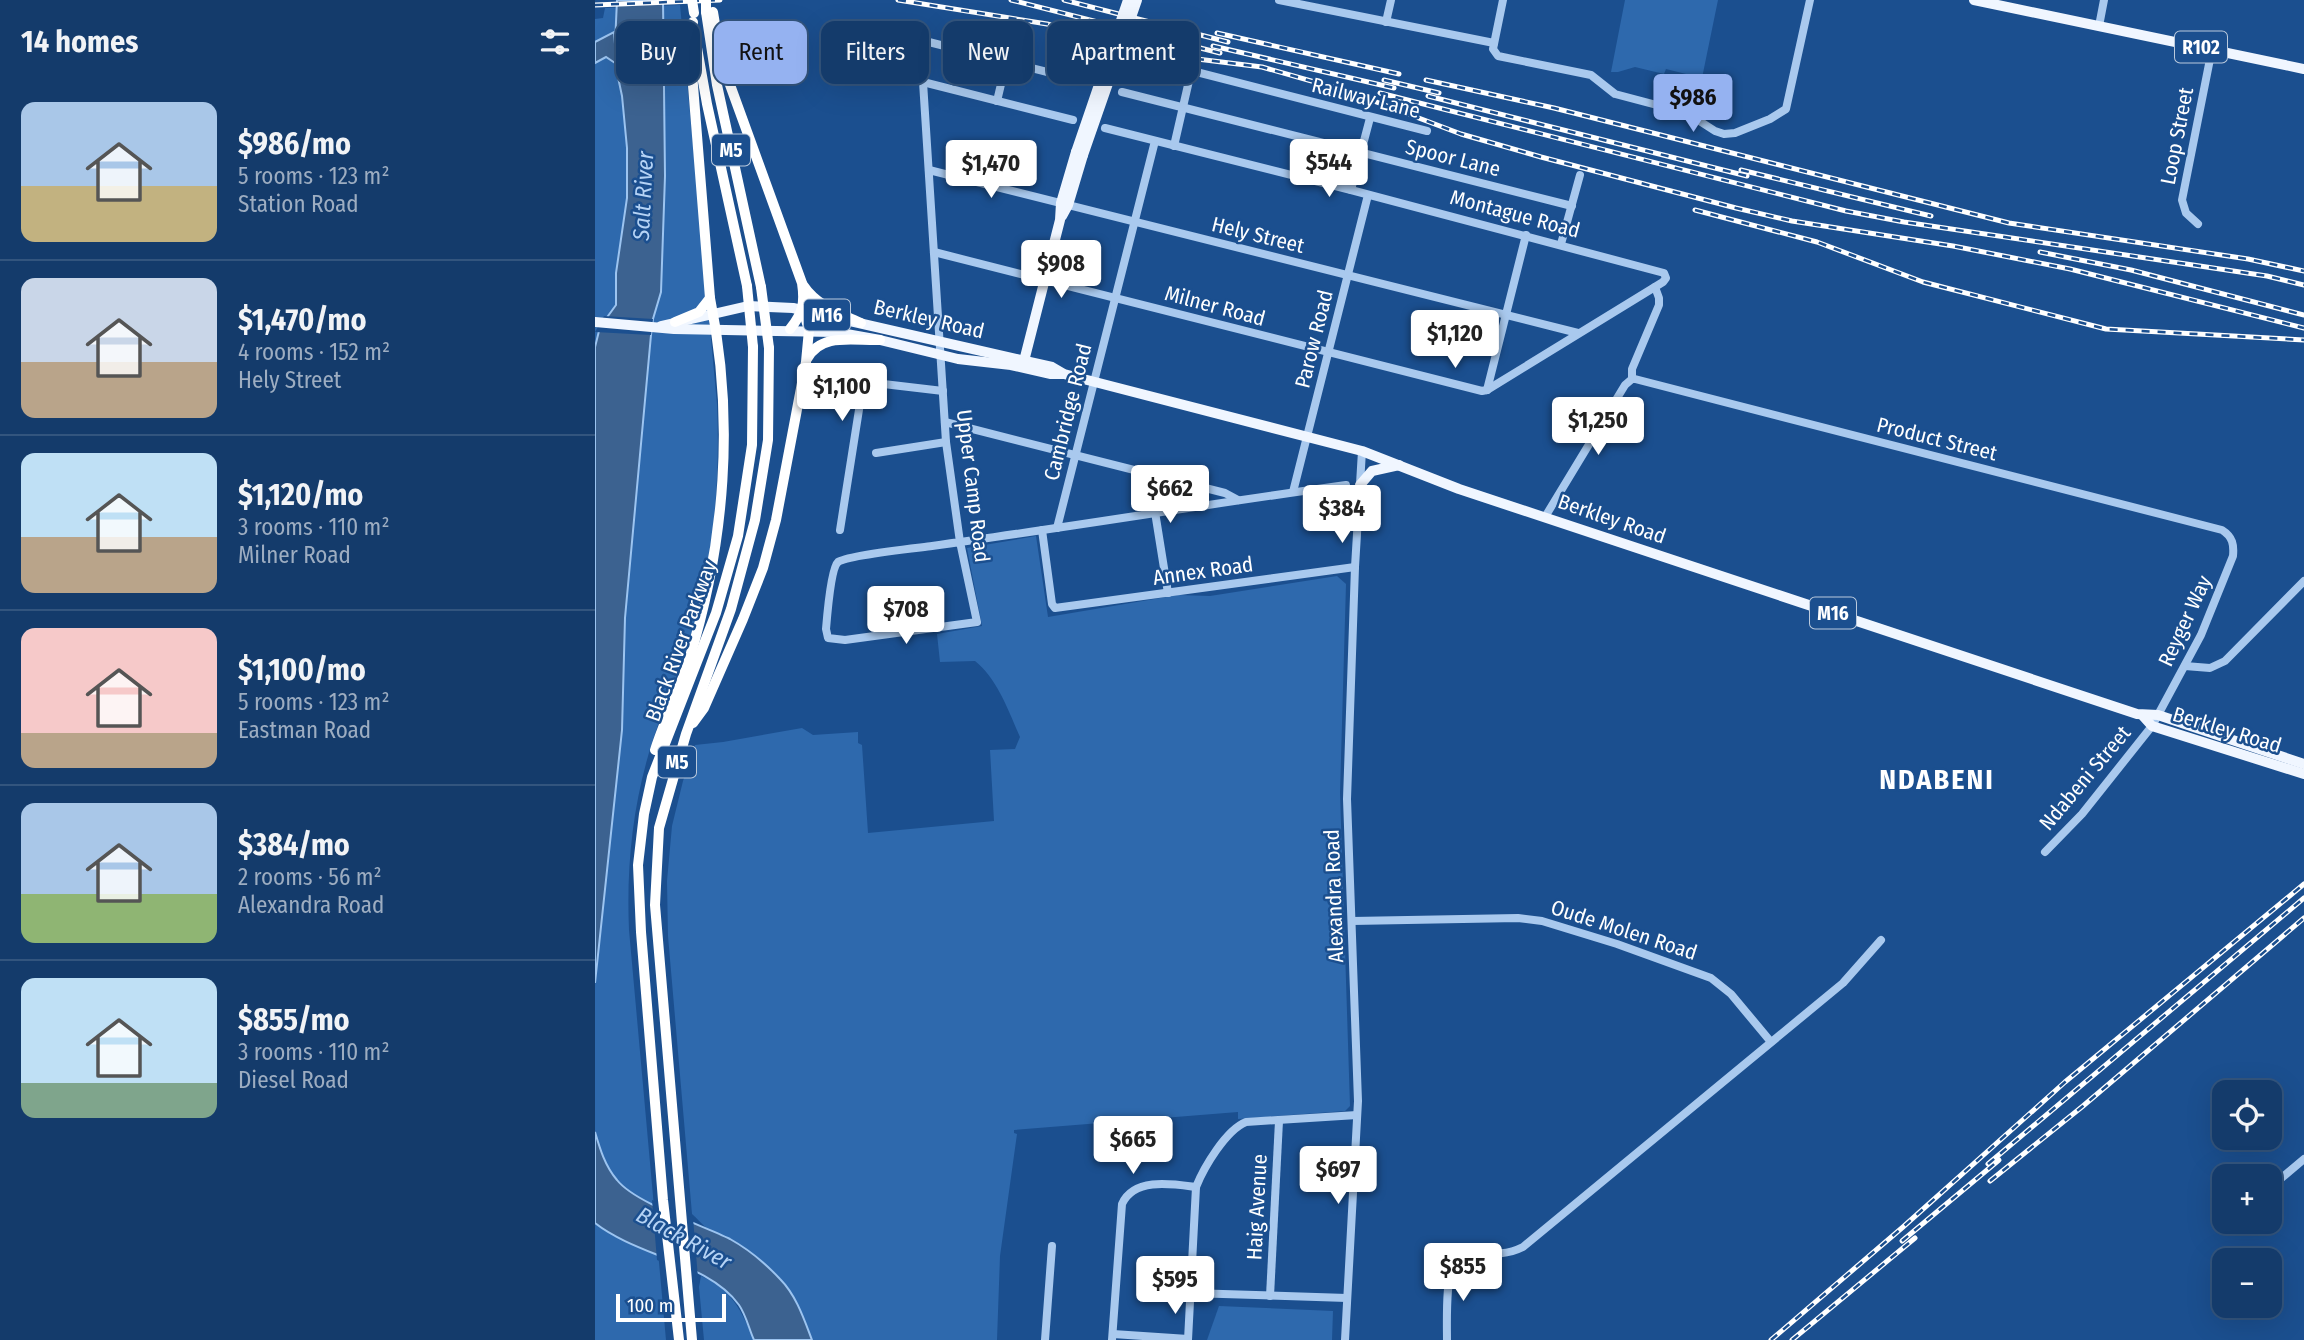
<!DOCTYPE html>
<meta charset="utf-8">
<style>
:root{--surface:#143b6b;--page:#214673;--text:#f1f3f6;--muted:#9dadc1;--line:#33557e;--accent:#95b2f1}
body{margin:0;font-family:"Fira Sans Condensed",sans-serif;background:var(--page);color:var(--text);height:100vh;display:flex;flex-direction:column;font-size:26px;white-space:nowrap}
*{box-sizing:border-box;margin:0}
p{font-size:23px;color:var(--muted)}
.icon{flex:none;width:38px;height:38px;fill:none;stroke:currentColor;stroke-width:2;stroke-linecap:round;stroke-linejoin:round}
.map{position:relative;flex:1;overflow:hidden}
.drawer{display:flex;flex-direction:column;background:var(--surface);width:595px}
.drawer>*{flex:none}
.guide{position:absolute;left:21px;top:21px;width:665px;height:63px;display:flex;gap:14px}
.fabs{position:absolute;left:1617px;top:1080px;display:grid;gap:14px}
.fabs a{display:grid;place-items:center;width:70px;height:70px;border-radius:14px;background:var(--surface);box-shadow:0 7px 28px #0002,0 0 0 2px var(--line);font-size:35px}
.scale{position:absolute;left:21px;bottom:18px;width:110px;box-sizing:border-box;padding-left:7px;border:4px solid #fff;border-top:0;font-size:19px;line-height:24px;white-space:nowrap;color:#fff;-webkit-text-stroke:5px #1b4f8f;paint-order:stroke}
.price{position:absolute;translate:-50% -60px;padding:0 16px;border-radius:7px;background:#fff;color:#222;font-size:23px;line-height:46px;filter:drop-shadow(0 2px 4px #0008)}
.price::after{content:'';position:absolute;left:50%;top:42px;width:21px;height:16px;margin-left:-10px;background:inherit;clip-path:polygon(0 0,100% 0,50% 100%)}
.price.on{background:var(--accent);color:#111}
ul{padding:0;list-style:none}
li{display:flex;align-items:center;gap:21px;height:175px;padding:0 21px}
li+li{border-top:2px solid var(--line)}
li span{display:grid;place-items:center;flex:none;width:196px;height:140px;border-radius:14px;color:#555}
li>.icon{margin-inline-start:auto}
span .icon{width:84px;height:84px;fill:#fffc;stroke-width:1}
li b{font-size:30px}
h2{display:flex;justify-content:space-between;align-items:center;height:84px;padding:0 21px;font-size:30px}
.chip{padding:0 24px;border-radius:14px;background:var(--surface);box-shadow:0 7px 28px #0002,0 0 0 2px var(--line);font-size:24px;line-height:63px}
.chip.on{background:var(--accent);color:#111}
main{display:flex;flex:1;min-height:0}
.map>svg:first-child{display:block}
</style>
<main>
<section class="drawer">
<h2>14 homes<svg class="icon" aria-label="filters" viewBox="0 0 24 24"><path d="M4 7h16M4 17h16"/><circle cx="9" cy="7" r="2"/><circle cx="15" cy="17" r="2"/></svg></h2>
<ul>
<li><span style="background:linear-gradient(#a9c7e8 60%,#c2b280 0)"><svg class="icon" aria-label="home" viewBox="0 0 24 24"><path d="M3 11l9-7 9 7M6 9v11h12V9"/></svg></span><div><b>$986/mo</b><p>5 rooms · 123 m²</p><p>Station Road</p></div></li>
<li><span style="background:linear-gradient(#c9d6e8 60%,#b9a48a 0)"><svg class="icon" aria-label="home" viewBox="0 0 24 24"><path d="M3 11l9-7 9 7M6 9v11h12V9"/></svg></span><div><b>$1,470/mo</b><p>4 rooms · 152 m²</p><p>Hely Street</p></div></li>
<li><span style="background:linear-gradient(#bfe0f5 60%,#b9a48a 0)"><svg class="icon" aria-label="home" viewBox="0 0 24 24"><path d="M3 11l9-7 9 7M6 9v11h12V9"/></svg></span><div><b>$1,120/mo</b><p>3 rooms · 110 m²</p><p>Milner Road</p></div></li>
<li><span style="background:linear-gradient(#f6c9c9 75%,#b9a48a 0)"><svg class="icon" aria-label="home" viewBox="0 0 24 24"><path d="M3 11l9-7 9 7M6 9v11h12V9"/></svg></span><div><b>$1,100/mo</b><p>5 rooms · 123 m²</p><p>Eastman Road</p></div></li>
<li><span style="background:linear-gradient(#a9c7e8 65%,#8fb573 0)"><svg class="icon" aria-label="home" viewBox="0 0 24 24"><path d="M3 11l9-7 9 7M6 9v11h12V9"/></svg></span><div><b>$384/mo</b><p>2 rooms · 56 m²</p><p>Alexandra Road</p></div></li>
<li><span style="background:linear-gradient(#bfe0f5 75%,#7fa58c 0)"><svg class="icon" aria-label="home" viewBox="0 0 24 24"><path d="M3 11l9-7 9 7M6 9v11h12V9"/></svg></span><div><b>$855/mo</b><p>3 rooms · 110 m²</p><p>Diesel Road</p></div></li>
</ul>
</section>
<div class="map">
<svg width="1709" height="1340" viewBox="0 0 1709 1340">
<rect width="100%" height="100%" fill="#1b4f8f"/>
<!-- green -->
<g fill="#2e69ad">
<path d="M1030 0H1123L1107 78 1071 69 1069 74 1040 67 1023 72H1016Z"/>
<path d="M85 5 122 404C125 477 120 544 102 615 92 653 76 688 63 725 39 792 31 860 34 930L71 1340H0V19L8 18 10 8Z"/>
<path d="M441 536 453 617 583 595 615 596 742 576 751 584 745 793 755 1106 750 1111 643 1119V1112L419 1130V1133L422 1134 405 1256 402 1340H217C199 1294 181 1267 137 1241 130 1236 120 1234 113 1229 107 1225 102 1218 97 1214L73 936 72 881 77 826 88 781 100 745 128 742 207 728 218 735 263 732V743L267 745 273 833 399 821 395 750 420 749 425 737C414 712 402 678 380 661L345 662 342 634 387 626 372 548Z"/>
<path d="M106 1276C136 1288 147 1312 159 1340H109L104 1287Z"/>
<path d="M624 1306 738 1311 737 1340H612Z"/>
</g>
<!-- water -->
<g fill="#3c6290" stroke="#9cc4f0" stroke-width="2">
<path d="M22 0H68L70 176 66 292 58 319 56 335 30 618 27 730 0 983V347L5 327 21 305V273L32 198V148L27 96 20 63 11 57 0 63V42L19 32 20 44Z"/>
<path d="M0 1132C5 1149 10 1166 22 1180 40 1203 107 1225 135 1239 153 1249 171 1264 185 1279 201 1295 209 1319 217 1340H159C154 1329 151 1315 144 1305 114 1263 42 1256 0 1223Z"/>
</g>
<!-- pier -->
<g fill="#1b4f8f">
<path d="M9 316 58 319 56 335 0 332Z"/>
<path d="M57 1200 98 1218 103 1278 62 1260Z"/>
</g>
<g fill="none" stroke-linecap="round" stroke-linejoin="round">
<!-- minor -->
<g stroke="#a9c9ee" stroke-width="8">
<path d="M684 0 899 43"/>
<path d="M908 0 898 49 903 56 996 75 1020 94 1092 113 1120 131 1129 134 1140 133 1175 119 1191 109 1215 0"/>
<path d="M791 22 796 0"/>
<path d="M304 24 328 82 351 442 365 542 382 622 250 640 233 638 231 629C232 617 236 568 243 562 252 555 322 548 337 546 475 527 613 504 751 485"/>
<path d="M1504 26 1509 0"/>
<path d="M310 40 322 39 484 80"/>
<path d="M539 56 832 131"/>
<path d="M328 82 478 120"/>
<path d="M527 92 977 206"/>
<path d="M402 101 419 30"/>
<path d="M510 128 756 190 1069 273 1071 278 1068 282 892 390"/>
<path d="M579 146 596 72"/>
<path d="M334 170 983 333"/>
<path d="M756 190 775 118"/>
<path d="M1603 224 1591 213 1587 200 1617 49"/>
<path d="M966 244 985 175"/>
<path d="M339 252 887 391 892 390"/>
<path d="M1037 379V369L1064 305V298L1060 287"/>
<path d="M892 390 931 235"/>
<path d="M350 422 630 493 643 500"/>
<path d="M281 453 351 442"/>
<path d="M698 492 773 195"/>
<path d="M560 512 573 593"/>
<path d="M950 517 1030 385 1037 379H1040L1627 530C1638 537 1639 545 1638 556L1606 635 1557 726 1487 814 1450 852"/>
<path d="M462 528 560 141"/>
<path d="M245 530 266 397 270 388 280 383 348 391"/>
<path d="M447 530 457 604 460 608 760 567"/>
<path d="M1590 666 1615 668 1630 661 1709 581"/>
<path d="M757 921 923 918 947 921 1022 944 1116 978 1136 994 1176 1042"/>
<path d="M1683 1181 1709 1159"/>
<path d="M595 1293 752 1298"/>
<path d="M675 1296 684 1121"/>
<path d="M518 1334 593 1339"/>
<path d="M450 1340 457 1246"/>
<path d="M517 1340 527 1204C539 1177 578 1184 601 1187"/>
<path d="M593 1340 601 1187C609 1167 631 1130 651 1122L762 1115"/>
<path d="M750 1340 763 1101 752 799 760 567 767 451"/>
<path d="M852 1340C852 1323 850 1271 861 1260 866 1255 874 1253 881 1253 899 1254 912 1255 928 1247L1248 983 1286 940"/>
</g>
<!-- major -->
<g stroke="#f0f6ff" stroke-width="10">
<path d="M1379 0 1709 69"/>
<path d="M467 216 473 205 488 155"/>
<path d="M0 322 79 329 240 332 285 340 363 359 416 365 456 374H468"/>
<path d="M66 326 153 306 198 308 457 367 469 374 767 451 864 489 1542 714 1563 715 1709 764"/>
<path d="M428 365 465 220 466 203 481 152"/>
<path d="M765 485 777 471 804 465"/>
<path d="M1548 716 1557 726 1709 774"/>
</g>
<!-- highway -->
<g stroke="#fff" stroke-width="10">
<path d="M111 12 122 85 166 287"/>
<path d="M118 12 126 60 207 283C210 303 208 313 195 329"/>
<path d="M101 42 112 104 152 286"/>
<path d="M208 285C222 306 244 313 266 323"/>
<path d="M80 322 104 312 115 298"/>
<path d="M212 359C226 332 259 341 285 340"/>
<path d="M98 723 109 708 148 619 168 568 181 520 211 362 214 330 208 310"/>
<path d="M60 750C70 719 84 691 94 660 130 543 140 419 115 298L95 48 98 22"/>
<path d="M84 1340 68 1200 46 932 43 865 49 814 57 777 121 613 143 536 157 445 158 347"/>
<path d="M97 1340 60 905 64 828 91 734 136 609 160 520 173 440 174 348"/>
</g>
<defs>
<g id="rail">
<path d="M303 0 452 24 586 57 667 67 755 92 866 134 946 157 1141 208 1197 221 1358 246 1475 269 1709 328"/>
<path d="M416 0 625 53"/>
<path d="M469 0 633 42"/>
<path d="M0 5 125 0"/>
<path d="M622 33 804 74"/>
<path d="M618 46 799 88"/>
<path d="M789 80 844 93"/>
<path d="M831 80 959 108 1414 223 1653 259 1709 271"/>
<path d="M785 93 1251 211 1309 222 1672 276 1709 285"/>
<path d="M833 96 1152 176"/>
<path d="M1146 170 1336 216"/>
<path d="M1100 210 1222 242 1328 282 1511 329 1709 340"/>
<path d="M1445 252 1536 270 1709 315"/>
<path d="M1393 1164 1709 898"/>
<path d="M1395 1181 1488 1106 1709 918"/>
<path d="M1307 1241 1404 1160"/>
<path d="M1176 1340 1308 1227 1470 1082 1709 884"/>
<path d="M1197 1340 1320 1238"/>
</g>
</defs>
<!-- rail casing -->
<use href="#rail" stroke="#fff" stroke-width="5"/>
<!-- rail -->
<use href="#rail" stroke="#1b4f8f" stroke-width="2.5" stroke-dasharray="8" stroke-linecap="butt"/>
<!-- major-bridge -->
<g stroke="#f0f6ff" stroke-width="10">
<path d="M481 152 533 0"/>
<path d="M488 155 542 0"/>
</g>
<!-- highway-bridge -->
<g stroke="#fff" stroke-width="10">
<path d="M97 0 99 13"/>
<path d="M111 0V12"/>
<path d="M152 286 158 347"/>
<path d="M166 287 174 348"/>
</g>
</g>
<g text-anchor="middle" stroke-width="5" stroke-linejoin="round" paint-order="stroke">
<!-- shield labels -->
<g fill="#1b4f8f" stroke="#bbcadd" stroke-width="2">
<rect x="1580" y="31.5" width="52" height="31" rx="5"/>
<rect x="117" y="134.5" width="38" height="31" rx="5"/>
<rect x="209" y="299.5" width="46" height="31" rx="5"/>
<rect x="1215" y="597.5" width="46" height="31" rx="5"/>
<rect x="63" y="746.5" width="38" height="31" rx="5"/>
</g>
<g font-size="19" font-weight="bold" fill="#fff">
<text x="1606" y="54">R102</text>
<text x="136" y="157">M5</text>
<text x="232" y="322">M16</text>
<text x="1238" y="620">M16</text>
<text x="82" y="769">M5</text>
</g>
<!-- street labels -->
<g font-size="21" fill="#fff" stroke="#1b4f8f">
<text transform="translate(771 98) rotate(14)" y="7">Railway Lane</text>
<text transform="translate(1582 136) rotate(-79)" y="7">Loop Street</text>
<text transform="translate(858 158) rotate(14)" y="7">Spoor Lane</text>
<text transform="translate(920 214) rotate(15)" y="7">Montague Road</text>
<text transform="translate(663 235) rotate(14)" y="7">Hely Street</text>
<text transform="translate(620 306) rotate(15)" y="7">Milner Road</text>
<text transform="translate(334 319) rotate(13)" y="7">Berkley Road</text>
<text transform="translate(719 339) rotate(-76)" y="7">Parow Road</text>
<text transform="translate(473 412) rotate(-76)" y="7">Cambridge Road</text>
<text transform="translate(1342 439) rotate(14)" y="7">Product Street</text>
<text transform="translate(378 486) rotate(83)" y="7">Upper Camp Road</text>
<text transform="translate(1017 519) rotate(19)" y="7">Berkley Road</text>
<text transform="translate(608 571) rotate(-8)" y="7">Annex Road</text>
<text transform="translate(1590 621) rotate(-65)" y="7">Reyger Way</text>
<text transform="translate(86 641) rotate(-70)" y="7">Black River Parkway</text>
<text transform="translate(1632 730) rotate(17)" y="7">Berkley Road</text>
<text transform="translate(1490 778) rotate(-50)" y="7">Ndabeni Street</text>
<text transform="translate(739 896) rotate(-92)" y="7">Alexandra Road</text>
<text transform="translate(1029 930) rotate(18)" y="7">Oude Molen Road</text>
<text transform="translate(662 1207) rotate(-87)" y="7">Haig Avenue</text>
</g>
<!-- water labels -->
<g font-size="23" font-style="italic" fill="#b5d3f5" stroke="#1b4f8f">
<text transform="translate(48 196) rotate(-87)" y="8">Salt River</text>
<text transform="translate(89 1238) rotate(29)" y="8">Black River</text>
</g>
<!-- district labels -->
<g font-size="28" font-weight="bold" letter-spacing="2" fill="#fff" stroke="#1b4f8f">
<text x="1342" y="789">NDABENI</text>
</g>
</g>
</svg>
<div class="fabs">
<a><svg class="icon" aria-label="locate" viewBox="0 0 24 24"><circle cx="12" cy="12" r="6"/><path d="M12 2v4M12 18v4M2 12h4M18 12h4"/></svg></a>
<a>+</a>
<a>−</a>
</div>
<div class="scale">100 m</div>
<b class="price on" style="left:1098px;top:134px">$986</b>
<b class="price" style="left:734px;top:199px">$544</b>
<b class="price" style="left:396px;top:200px">$1,470</b>
<b class="price" style="left:466px;top:300px">$908</b>
<b class="price" style="left:860px;top:370px">$1,120</b>
<b class="price" style="left:247px;top:423px">$1,100</b>
<b class="price" style="left:1003px;top:457px">$1,250</b>
<b class="price" style="left:575px;top:525px">$662</b>
<b class="price" style="left:747px;top:545px">$384</b>
<b class="price" style="left:311px;top:646px">$708</b>
<b class="price" style="left:538px;top:1176px">$665</b>
<b class="price" style="left:743px;top:1206px">$697</b>
<b class="price" style="left:868px;top:1303px">$855</b>
<b class="price" style="left:580px;top:1316px">$595</b>
<div class="guide">
<a class="chip">Buy</a>
<a class="chip on">Rent</a>
<a class="chip">Filters</a>
<a class="chip">New</a>
<a class="chip">Apartment</a>
</div>
</div>
</main>
